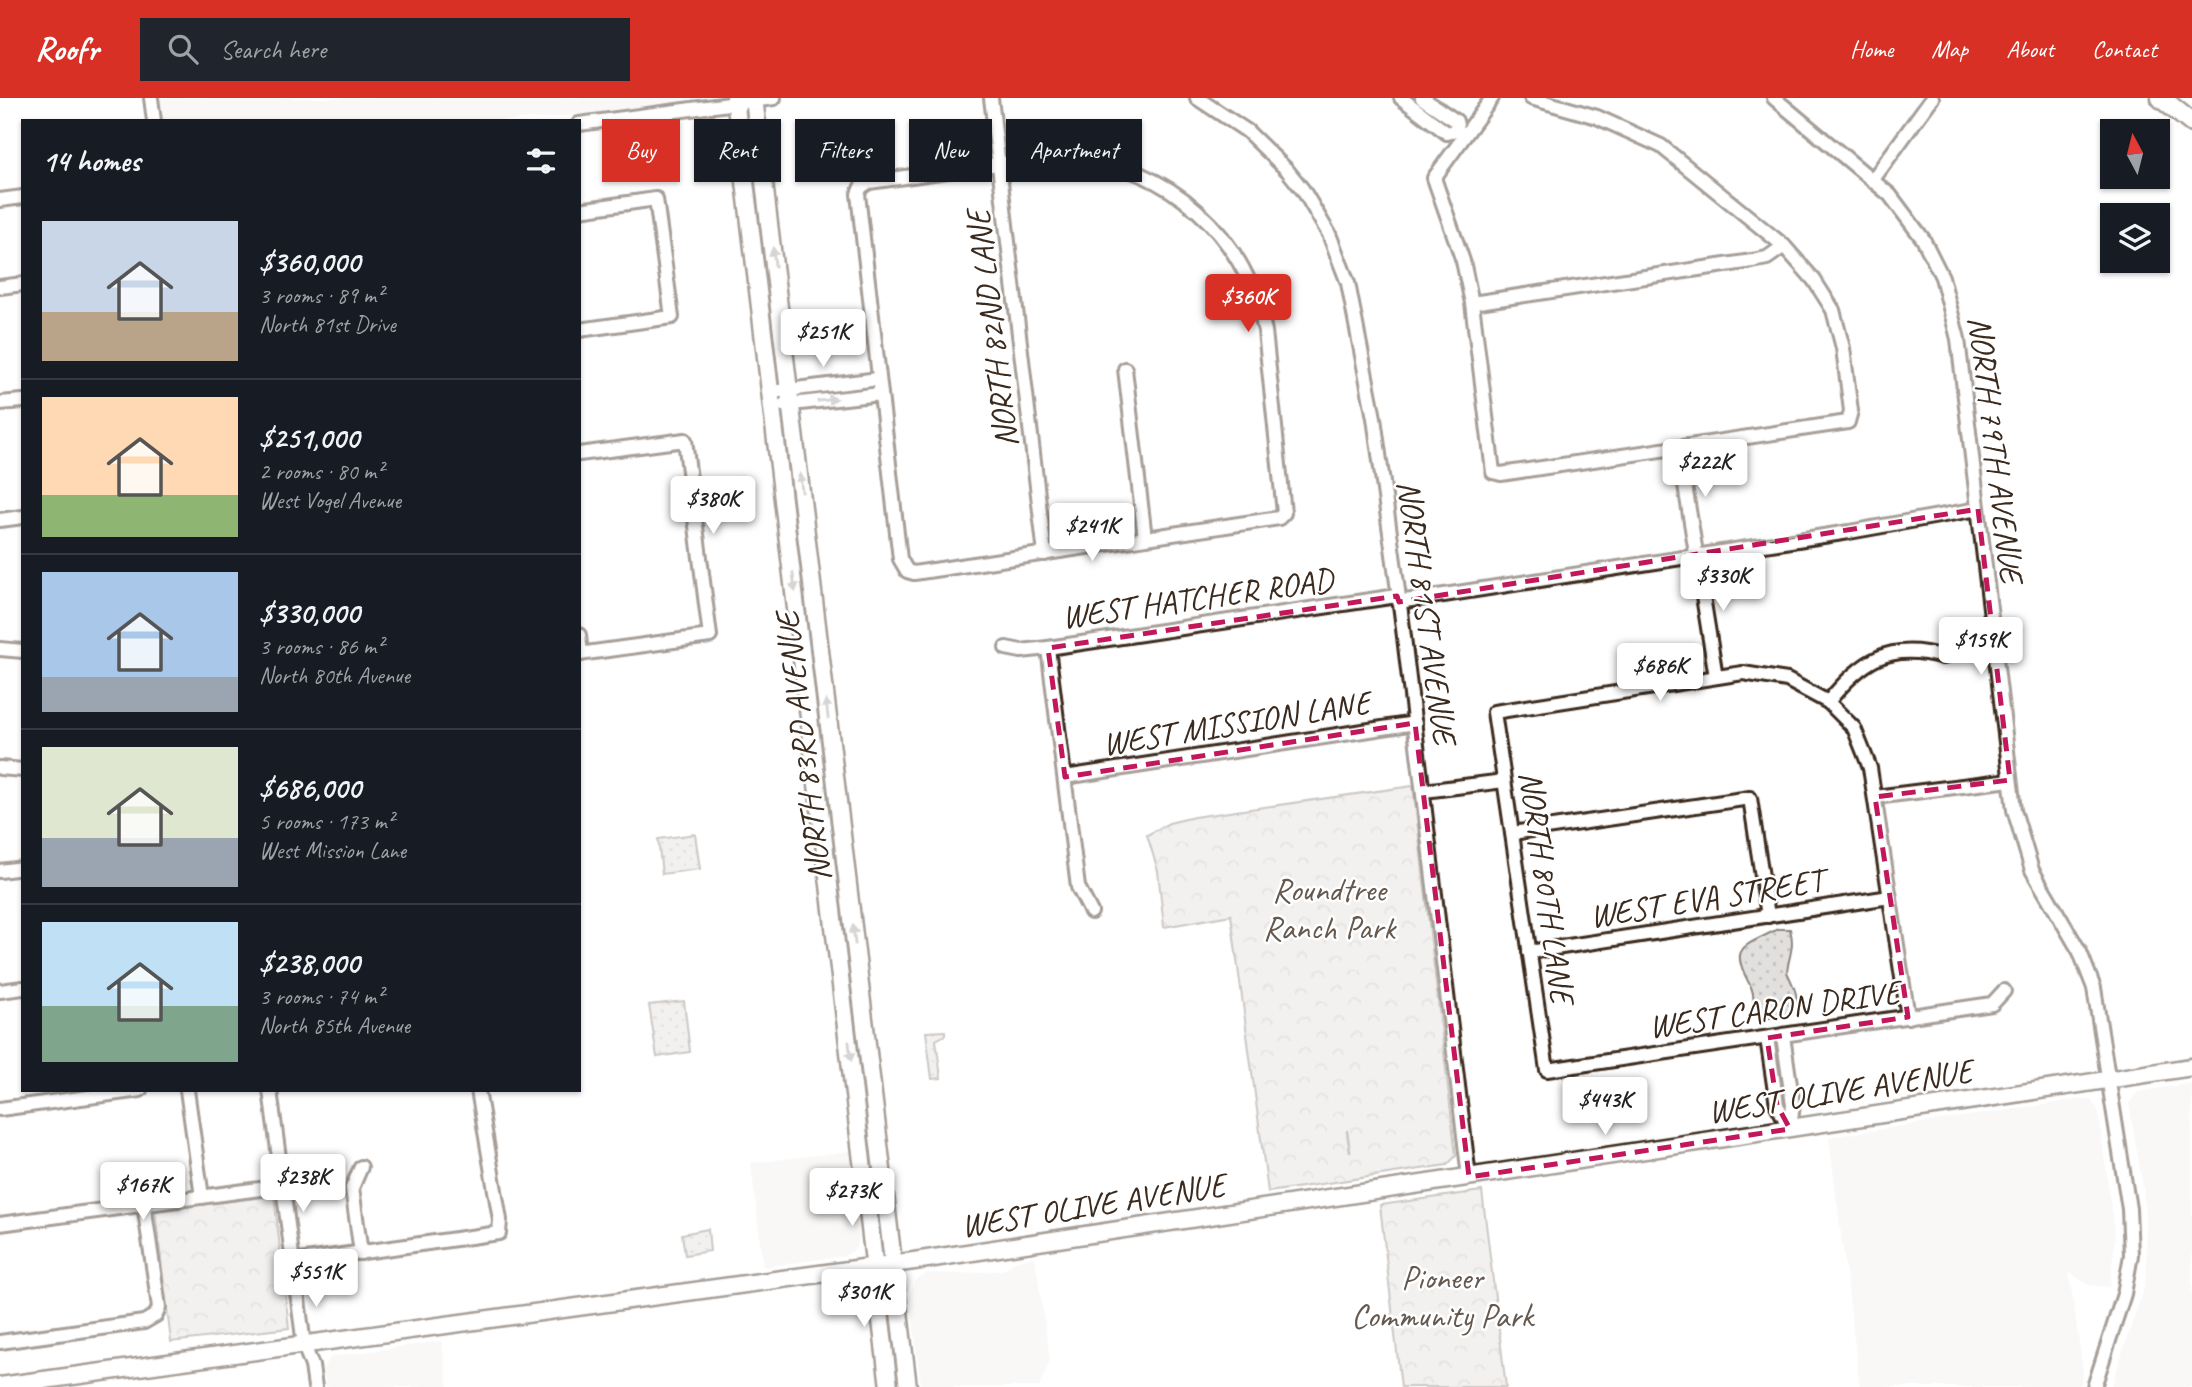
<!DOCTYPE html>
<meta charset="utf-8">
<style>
:root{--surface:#171b24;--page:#20242c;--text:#f1f3f6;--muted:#9ea1a6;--line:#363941;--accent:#d93025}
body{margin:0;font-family:Caveat,sans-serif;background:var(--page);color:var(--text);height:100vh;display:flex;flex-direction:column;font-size:26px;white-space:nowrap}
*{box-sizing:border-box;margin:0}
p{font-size:23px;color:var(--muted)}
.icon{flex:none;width:38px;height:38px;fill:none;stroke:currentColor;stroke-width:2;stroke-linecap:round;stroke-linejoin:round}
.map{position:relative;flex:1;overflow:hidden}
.panel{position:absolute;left:21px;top:21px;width:560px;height:973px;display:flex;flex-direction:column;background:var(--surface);border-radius:0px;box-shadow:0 2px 5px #0004}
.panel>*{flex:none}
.top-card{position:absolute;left:602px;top:21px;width:665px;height:63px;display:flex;gap:14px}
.needle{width:46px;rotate:353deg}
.controls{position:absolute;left:2100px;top:21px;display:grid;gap:14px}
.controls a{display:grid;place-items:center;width:70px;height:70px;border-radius:0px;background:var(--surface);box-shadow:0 2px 5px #0004;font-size:35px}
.price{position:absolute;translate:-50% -60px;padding:0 16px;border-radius:7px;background:#fff;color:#222;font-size:23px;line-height:46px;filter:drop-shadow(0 2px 4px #0008)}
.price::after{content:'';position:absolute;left:50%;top:42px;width:21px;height:16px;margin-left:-10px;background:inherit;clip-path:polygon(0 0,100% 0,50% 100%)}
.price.on{background:var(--accent);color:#fff}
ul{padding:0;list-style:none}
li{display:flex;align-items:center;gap:21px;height:175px;padding:0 21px}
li+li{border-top:2px solid var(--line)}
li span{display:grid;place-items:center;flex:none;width:196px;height:140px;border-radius:0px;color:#555}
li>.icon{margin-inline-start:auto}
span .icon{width:84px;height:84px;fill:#fffc;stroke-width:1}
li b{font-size:30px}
h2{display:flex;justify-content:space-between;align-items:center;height:84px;padding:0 21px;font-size:30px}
.tag{padding:0 24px;border-radius:0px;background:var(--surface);box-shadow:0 2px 5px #0004;font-size:24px;line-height:63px}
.tag.on{background:var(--accent);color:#fff}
header{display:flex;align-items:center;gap:42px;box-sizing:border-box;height:98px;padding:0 35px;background:var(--accent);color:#fff}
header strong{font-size:33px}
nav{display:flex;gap:38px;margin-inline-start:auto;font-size:24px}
.search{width:490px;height:63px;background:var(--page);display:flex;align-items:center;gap:18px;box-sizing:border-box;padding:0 24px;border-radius:0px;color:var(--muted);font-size:26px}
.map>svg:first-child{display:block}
</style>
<header>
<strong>Roofr</strong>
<div class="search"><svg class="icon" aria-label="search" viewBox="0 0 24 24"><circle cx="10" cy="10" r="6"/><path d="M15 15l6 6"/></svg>Search here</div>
<nav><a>Home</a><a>Map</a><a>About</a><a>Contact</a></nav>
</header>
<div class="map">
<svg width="2192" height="1289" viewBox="0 0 2192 1289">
<defs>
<pattern id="grass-dots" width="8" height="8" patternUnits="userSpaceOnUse" patternTransform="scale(1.75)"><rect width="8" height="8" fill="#e2e0de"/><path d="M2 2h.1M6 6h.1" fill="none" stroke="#c3c0be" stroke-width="1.8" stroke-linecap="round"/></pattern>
<pattern id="park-crowns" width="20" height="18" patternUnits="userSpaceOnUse" patternTransform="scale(1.75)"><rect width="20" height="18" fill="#e2e0de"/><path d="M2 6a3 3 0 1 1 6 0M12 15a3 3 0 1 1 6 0" fill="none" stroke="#c3c0be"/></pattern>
</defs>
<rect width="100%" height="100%" fill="#fff"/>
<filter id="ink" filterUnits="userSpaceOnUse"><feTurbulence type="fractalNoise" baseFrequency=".0143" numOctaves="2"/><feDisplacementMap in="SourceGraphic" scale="14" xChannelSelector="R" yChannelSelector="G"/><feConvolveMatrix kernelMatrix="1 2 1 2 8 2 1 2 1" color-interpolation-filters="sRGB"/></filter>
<g filter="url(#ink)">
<!-- built -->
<g fill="#f1efee">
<path d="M160 0H699L550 20 494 23H163Z"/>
<path d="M2192 985V1289H2111L2143 1193 2147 1169 2144 1096 2129 1005 2138 994Z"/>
<path d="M2082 1001H2090L2098 1012 2115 1140 2110 1189 2088 1187 2069 1174 2083 1272 2080 1289H1860L1829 1039Z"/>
<path d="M850 1053 859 1141 854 1152 844 1158 763 1169 751 1065Z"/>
<path d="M1035 1159 1050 1262 1039 1289H921L910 1196 915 1182 928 1175 963 1176 1003 1172 1017 1162Z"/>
<path d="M442 1243 448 1289H326L323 1271 330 1259Z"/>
</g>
<!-- grass -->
<g fill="url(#grass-dots)" stroke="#8e857e" stroke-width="2">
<path d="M695 736 700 771 662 776 658 741Z"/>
<path d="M1778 831H1790C1795 849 1789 857 1787 874 1795 892 1804 905 1789 920H1759C1749 907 1757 902 1751 889 1728 847 1742 850 1778 831Z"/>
<path d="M684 903 690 954 657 959 649 907Z"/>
<path d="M945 933V937L936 942 941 980 932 981 926 934Z"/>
<path d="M708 1131 710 1153 685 1157 682 1136Z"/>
</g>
<!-- park -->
<g fill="url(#park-crowns)" stroke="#8e857e" stroke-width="2">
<path d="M1413 688 1456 1058 1447 1067 1268 1094 1231 817 1164 829 1158 773 1147 737 1169 725 1194 719Z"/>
<path d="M1482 1093 1506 1289H1401L1380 1107Z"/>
<path d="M274 1098 289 1230 171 1244 155 1112Z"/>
</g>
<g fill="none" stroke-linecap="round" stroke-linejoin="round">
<!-- stream -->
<path stroke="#887e77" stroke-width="2.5" d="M1347 1033 1350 1054"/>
<defs>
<g id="minor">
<path d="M151 0 154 23"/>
<path d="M991 0 1045 456"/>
<path d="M1197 0 1247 33 1287 72 1303 92 1329 136 1348 185 1374 320 1401 514 1469 1079"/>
<path d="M1401 0 1447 35 1458 32 1456 23 1422 0"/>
<path d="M1492 0 1434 80 1463 163 1472 205 1493 374 1501 376 1848 324 1851 313 1843 250 1833 212 1814 182 1784 148 1661 48 1597 19 1531 0"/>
<path d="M1774 0 1890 97 1923 141 1942 179 1958 241 2014 712 2032 772 2080 854 2094 890 2129 1111 2131 1157 2124 1196 2094 1289"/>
<path d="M579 26 774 0"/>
<path d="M1071 58C1170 70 1244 134 1265 233L1284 415 1279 420 914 475 907 473 900 461 895 418 858 96 861 89 869 84 1048 59Z"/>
<path d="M1874 80 1932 0"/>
<path d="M0 102 23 99"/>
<path d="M579 112 656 101 672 219 579 232"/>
<path d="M0 189 23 186"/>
<path d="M1472 205 1752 163 1767 160 1784 148"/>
<path d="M1125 271 1145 440"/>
<path d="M771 294 879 281"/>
<path d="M0 305 23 303"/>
<path d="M783 307 881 296"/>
<path d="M1679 350 1716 579"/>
<path d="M579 356 685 342 710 538 579 556"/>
<path d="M0 422 23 419"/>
<path d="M1399 504 1849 434 1978 411"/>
<path d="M579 537 581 556"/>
<path d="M1006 550 1021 553 1048 550 1397 498"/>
<path d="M1048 550 1078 789 1091 814"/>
<path d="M0 551 23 553"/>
<path d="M1828 604C1861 563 1889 543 1943 559"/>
<path d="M0 670 23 672"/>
<path d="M1065 679 1415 625"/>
<path d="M1424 693 1504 683"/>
<path d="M1875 699 2010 682"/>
<path d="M1512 735 1750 700 1768 818"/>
<path d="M0 773 23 770"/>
<path d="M1529 854 1890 799"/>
<path d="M0 893 23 890"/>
<path d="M1908 919 1870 670 1854 630 1828 604 1787 582 1743 575 1494 614 1547 972 1992 906 2004 893"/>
<path d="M1783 938 1793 1007 1790 1030"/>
<path d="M1767 940 1777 1007 1790 1031"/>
<path d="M187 992 202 1099"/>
<path d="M270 992 304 1247 312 1268 315 1289"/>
<path d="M0 1011 140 992"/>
<path d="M361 1069 352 1090 361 1155"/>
<path d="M0 1126 282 1088"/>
<path d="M292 1164 499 1135 500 1122 478 992"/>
<path d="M0 1244 144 1224 156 1217 159 1209 144 1107"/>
</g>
<g id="major">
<path d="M735 0 889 1289"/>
<path d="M754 0 908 1289"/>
<path d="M0 1288 914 1163 2192 969"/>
</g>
<path id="highway" d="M2161 0 2192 25"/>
</defs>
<!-- minor casing -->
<use href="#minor" stroke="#3b2a1e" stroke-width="18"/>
<!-- major casing -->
<use href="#major" stroke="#3b2a1e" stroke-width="21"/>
<!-- highway casing -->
<use href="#highway" stroke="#3b2a1e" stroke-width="23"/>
<!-- minor -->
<use href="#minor" stroke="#fff" stroke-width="12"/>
<!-- major -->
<use href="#major" stroke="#fff" stroke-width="16"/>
<!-- highway -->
<use href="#highway" stroke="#fff" stroke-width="18"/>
</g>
<!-- one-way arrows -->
<defs><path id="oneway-solid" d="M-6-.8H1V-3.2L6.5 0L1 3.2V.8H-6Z" transform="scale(1.75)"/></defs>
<g fill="#a79f9a">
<use href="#oneway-solid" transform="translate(774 159) rotate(-97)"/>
<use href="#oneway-solid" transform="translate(827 302) rotate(-7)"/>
<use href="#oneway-solid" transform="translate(801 385) rotate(-97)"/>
<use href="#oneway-solid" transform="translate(794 484) rotate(83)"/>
<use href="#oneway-solid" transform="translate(827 611) rotate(-97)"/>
<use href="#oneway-solid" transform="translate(854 837) rotate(-97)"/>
<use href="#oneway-solid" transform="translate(850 953) rotate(83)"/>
</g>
</g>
<!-- marked area -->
<path d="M0 0H2192V1289H0ZM1978 411 2010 682 1875 699 1908 919 1767 940 1777 1007 1790 1031 1469 1079 1415 625 1065 679 1048 550 1397 498 1399 504 1417 501Z" fill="#fff" fill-opacity=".55" fill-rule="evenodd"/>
<path fill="none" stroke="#c2185b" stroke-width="5" stroke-dasharray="14 9" stroke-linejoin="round" d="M1978 411 2010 682 1875 699 1908 919 1767 940 1777 1007 1790 1031 1469 1079 1415 625 1065 679 1048 550 1397 498 1399 504 1417 501Z"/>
<g text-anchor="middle" stroke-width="5" stroke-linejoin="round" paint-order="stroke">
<!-- street labels -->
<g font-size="33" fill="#3b2a1e" stroke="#fff">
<text transform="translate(991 231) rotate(-97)" y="12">NORTH 82ND LANE</text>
<text transform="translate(1997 351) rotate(83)" y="12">NORTH 79TH AVENUE</text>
<text transform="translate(1197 499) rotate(-8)" y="12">WEST HATCHER ROAD</text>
<text transform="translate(1428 514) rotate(82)" y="12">NORTH 81ST AVENUE</text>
<text transform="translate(1236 624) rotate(-9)" y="12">WEST MISSION LANE</text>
<text transform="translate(802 649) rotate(-97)" y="12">NORTH 83RD AVENUE</text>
<text transform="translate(1548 789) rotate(82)" y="12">NORTH 80TH LANE</text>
<text transform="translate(1706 799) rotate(-9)" y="12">WEST EVA STREET</text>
<text transform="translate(1774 910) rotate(-8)" y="12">WEST CARON DRIVE</text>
<text transform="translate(1840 992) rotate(-9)" y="12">WEST OLIVE AVENUE</text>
<text transform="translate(1093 1106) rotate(-9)" y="12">WEST OLIVE AVENUE</text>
</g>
<!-- park labels -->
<g font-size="33" fill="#65584e" stroke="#fff">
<text x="1329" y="803">Roundtree<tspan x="1329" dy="38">Ranch Park</tspan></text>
<text x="1442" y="1191">Pioneer<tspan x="1442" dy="38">Community Park</tspan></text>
</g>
</g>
</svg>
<div class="controls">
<a><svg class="needle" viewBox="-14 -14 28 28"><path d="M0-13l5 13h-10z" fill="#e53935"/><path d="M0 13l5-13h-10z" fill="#9ea1a6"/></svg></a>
<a><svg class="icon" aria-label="layers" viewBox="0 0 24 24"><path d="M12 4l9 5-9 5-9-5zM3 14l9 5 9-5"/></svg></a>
</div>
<b class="price on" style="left:1248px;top:236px">$360K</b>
<b class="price" style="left:823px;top:271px">$251K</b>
<b class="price" style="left:1705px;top:401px">$222K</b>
<b class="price" style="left:713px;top:438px">$380K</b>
<b class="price" style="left:1092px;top:465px">$241K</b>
<b class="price" style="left:1723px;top:515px">$330K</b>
<b class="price" style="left:1981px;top:579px">$159K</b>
<b class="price" style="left:1660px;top:605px">$686K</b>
<b class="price" style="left:1605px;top:1039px">$443K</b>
<b class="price" style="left:303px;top:1116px">$238K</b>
<b class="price" style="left:143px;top:1124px">$167K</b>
<b class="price" style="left:852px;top:1130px">$273K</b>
<b class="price" style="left:316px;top:1211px">$551K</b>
<b class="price" style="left:864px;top:1231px">$301K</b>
<div class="top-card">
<a class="tag on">Buy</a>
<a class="tag">Rent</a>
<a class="tag">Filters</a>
<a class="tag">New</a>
<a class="tag">Apartment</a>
</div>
<section class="panel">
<h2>14 homes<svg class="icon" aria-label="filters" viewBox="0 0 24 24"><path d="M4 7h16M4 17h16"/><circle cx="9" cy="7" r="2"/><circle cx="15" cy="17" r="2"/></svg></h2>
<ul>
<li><span style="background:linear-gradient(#c9d6e8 65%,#b9a48a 0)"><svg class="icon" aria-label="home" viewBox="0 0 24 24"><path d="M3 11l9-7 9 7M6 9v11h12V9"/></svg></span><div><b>$360,000</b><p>3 rooms · 89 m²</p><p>North 81st Drive</p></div></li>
<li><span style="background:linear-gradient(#ffd9b3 70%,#8fb573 0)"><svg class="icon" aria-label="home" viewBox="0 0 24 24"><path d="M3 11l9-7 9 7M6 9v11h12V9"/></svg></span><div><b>$251,000</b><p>2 rooms · 80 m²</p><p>West Vogel Avenue</p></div></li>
<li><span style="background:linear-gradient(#a9c7e8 75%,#9aa5b1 0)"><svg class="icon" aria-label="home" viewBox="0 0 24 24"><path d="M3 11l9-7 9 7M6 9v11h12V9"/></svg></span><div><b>$330,000</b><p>3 rooms · 86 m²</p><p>North 80th Avenue</p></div></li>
<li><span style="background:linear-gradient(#dfe7d0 65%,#9aa5b1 0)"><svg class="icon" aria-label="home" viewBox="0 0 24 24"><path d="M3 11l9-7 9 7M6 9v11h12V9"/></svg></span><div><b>$686,000</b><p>5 rooms · 173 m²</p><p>West Mission Lane</p></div></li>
<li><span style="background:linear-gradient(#bfe0f5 60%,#7fa58c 0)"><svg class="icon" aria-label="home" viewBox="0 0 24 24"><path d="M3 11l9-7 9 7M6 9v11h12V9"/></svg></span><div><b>$238,000</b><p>3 rooms · 74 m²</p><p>North 85th Avenue</p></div></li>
</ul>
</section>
</div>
